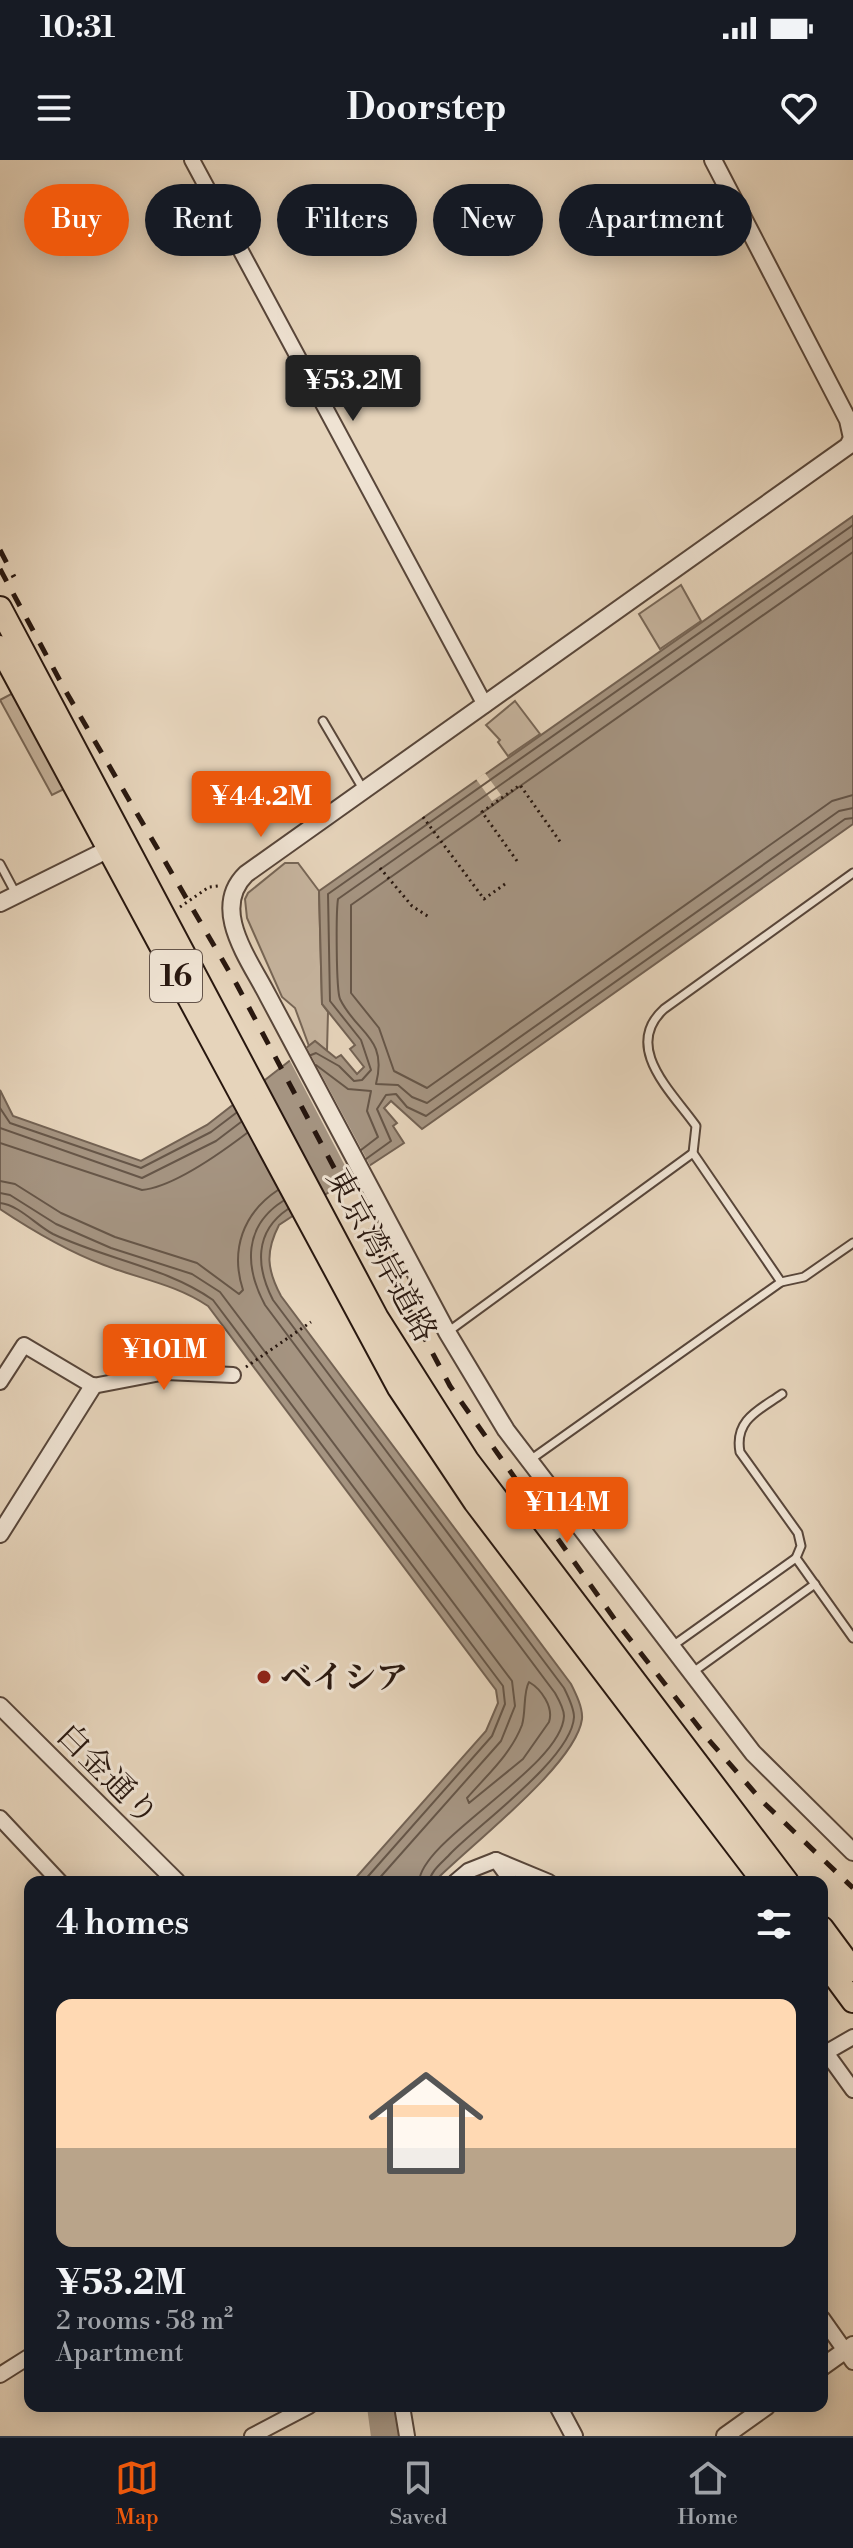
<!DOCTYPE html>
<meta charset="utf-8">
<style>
:root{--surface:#171b24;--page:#242831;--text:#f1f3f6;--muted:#9ea1a6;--line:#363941;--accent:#ea580c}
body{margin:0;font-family:"Libre Bodoni","Noto Serif JP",serif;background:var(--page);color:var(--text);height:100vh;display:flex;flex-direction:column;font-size:30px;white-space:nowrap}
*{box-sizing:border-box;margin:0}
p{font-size:26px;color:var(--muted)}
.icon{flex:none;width:44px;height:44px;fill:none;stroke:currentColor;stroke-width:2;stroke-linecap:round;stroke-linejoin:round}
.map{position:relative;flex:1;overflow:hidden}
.side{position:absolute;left:24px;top:1716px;width:804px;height:536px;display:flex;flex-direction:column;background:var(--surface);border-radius:16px;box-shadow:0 4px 20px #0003}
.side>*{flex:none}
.hud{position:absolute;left:24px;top:24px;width:806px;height:72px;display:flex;gap:16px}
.price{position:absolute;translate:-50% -68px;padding:0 18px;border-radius:8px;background:var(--accent);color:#fff;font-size:26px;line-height:52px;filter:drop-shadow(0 2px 4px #0008)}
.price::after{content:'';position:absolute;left:50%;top:48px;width:24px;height:18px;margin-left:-12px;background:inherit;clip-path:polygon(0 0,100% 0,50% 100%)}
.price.current{background:#222;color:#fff}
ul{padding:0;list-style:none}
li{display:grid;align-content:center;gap:16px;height:424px;padding:0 32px}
li span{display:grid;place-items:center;height:248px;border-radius:16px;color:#555}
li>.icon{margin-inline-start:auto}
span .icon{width:144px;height:144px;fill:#fffc;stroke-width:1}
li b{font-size:34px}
h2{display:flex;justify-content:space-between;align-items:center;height:96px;padding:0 32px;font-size:34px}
.chip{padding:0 28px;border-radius:36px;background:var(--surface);box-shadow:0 4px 20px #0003;font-size:28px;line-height:72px}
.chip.current{background:var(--accent);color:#fff}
.status{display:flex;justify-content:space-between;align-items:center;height:56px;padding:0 40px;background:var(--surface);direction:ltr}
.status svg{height:22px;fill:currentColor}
header{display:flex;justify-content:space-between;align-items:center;height:104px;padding:0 32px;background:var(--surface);font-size:36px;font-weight:700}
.menu{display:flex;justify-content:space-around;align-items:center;height:112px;border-top:2px solid var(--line);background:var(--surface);font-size:22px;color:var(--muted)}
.menu a{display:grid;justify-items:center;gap:4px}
.menu .current{color:var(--accent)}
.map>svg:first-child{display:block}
</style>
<div class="status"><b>10:31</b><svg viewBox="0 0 49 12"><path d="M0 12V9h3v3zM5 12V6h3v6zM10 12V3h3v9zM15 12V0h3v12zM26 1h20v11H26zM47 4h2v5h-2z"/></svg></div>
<header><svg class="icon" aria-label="menu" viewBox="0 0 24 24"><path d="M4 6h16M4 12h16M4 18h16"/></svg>Doorstep<svg class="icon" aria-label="heart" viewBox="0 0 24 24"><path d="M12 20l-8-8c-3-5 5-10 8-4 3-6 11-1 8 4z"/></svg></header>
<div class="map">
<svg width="853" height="2276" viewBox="0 0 853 2276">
<rect width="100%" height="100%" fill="#e6d4bb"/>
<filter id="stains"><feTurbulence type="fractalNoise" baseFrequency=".0025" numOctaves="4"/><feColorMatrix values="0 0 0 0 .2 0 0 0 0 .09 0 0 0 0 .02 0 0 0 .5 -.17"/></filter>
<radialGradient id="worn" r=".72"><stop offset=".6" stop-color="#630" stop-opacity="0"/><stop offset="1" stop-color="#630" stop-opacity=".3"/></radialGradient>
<!-- green -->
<g fill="#c6b49e" stroke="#776656" stroke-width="2">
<path d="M681 425 701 461 660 489 639 454Z"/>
<path d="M13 533 64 629 52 635 0 540Z"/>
<path d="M515 541 540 574 508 596 498 582 500 580 486 565Z"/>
<path d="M285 703H298L319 731 322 844 328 852 327 891 315 881 309 886 295 848 282 837 247 758 245 739 248 733Z"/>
</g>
<!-- water -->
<path fill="#a59481" stroke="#736253" stroke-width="2" d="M853 356V664L422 969 391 941 384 948 397 963 393 966 404 983 279 1065C265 1092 267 1110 281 1136L571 1524C576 1534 583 1548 582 1559 576 1605 469 1686 434 1722H352L486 1571 498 1543 496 1530 208 1146C175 1124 140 1119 104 1105 67 1091 33 1071 0 1049V930L13 956 141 1001 207 965 315 881 336 898 341 895 357 914 364 907 350 889 355 885 322 844 319 731Z"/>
<!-- pier -->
<g fill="#e6d4bb">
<path d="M485 613 501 635 492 641 476 619Z"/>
<path d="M306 886 372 1009 353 1021 289 899Z"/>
</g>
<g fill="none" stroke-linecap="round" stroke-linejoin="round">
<!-- shore -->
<g stroke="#665648" stroke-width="2">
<path d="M853 377 338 739C336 752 336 829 340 839 357 874 388 877 376 924L398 925 412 937 427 943 839 651 853 648"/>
<path d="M853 392 351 745V833L379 868 394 911 427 928 832 641 853 635"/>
<path d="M311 895 316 893 339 906 354 921 362 920 371 910 361 880 330 841 328 734 853 365"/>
<path d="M316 905 348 929 371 931 367 951 378 977 361 990"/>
<path d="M0 948 10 963 141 1008 211 972 236 953"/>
<path d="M0 968 142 1018 216 981 241 962"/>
<path d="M0 983 142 1030C173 1027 222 992 247 973"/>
<path d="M366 999 391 981 377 949 386 935 396 934 407 947 426 956 845 659 853 658"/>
<path d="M0 1021 15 1024 61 1053 115 1077 197 1103 239 1134 243 1130C230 1090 243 1053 278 1030"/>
<path d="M0 1033 10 1035 56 1064 111 1088 192 1114 220 1132 512 1521 515 1546 501 1581 376 1722"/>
<path d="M283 1041C244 1066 244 1106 265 1145L555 1533C559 1540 564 1549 564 1556 562 1607 421 1679 419 1722"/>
<path d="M0 1043C19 1045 36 1065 53 1074 105 1099 166 1107 213 1140L503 1526 505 1544 492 1576 363 1722"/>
<path d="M288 1049C254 1072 256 1107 273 1140L564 1528C568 1536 574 1548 574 1557 572 1598 479 1664 451 1693 443 1702 431 1710 429 1722"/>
<path d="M529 1522C541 1529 554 1547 549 1562L523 1599 469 1643 467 1638C487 1615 511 1594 522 1565 526 1552 523 1532 529 1522Z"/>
</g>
<!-- river -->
<path stroke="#a59481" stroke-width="30" d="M382 2246 386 2276"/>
<defs>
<g id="service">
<path d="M323 561 363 629"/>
<path d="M0 704 16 734"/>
<path d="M781 1122 693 993 696 966C672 932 622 887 664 849L853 713"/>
<path d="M449 1171 693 993"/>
<path d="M782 1234C759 1250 734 1260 740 1292L798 1373 801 1386 796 1398 853 1478"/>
<path d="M530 1300 781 1122 804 1117 853 1083"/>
<path d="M671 1487 796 1398"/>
<path d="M693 1512 815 1424"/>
</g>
<g id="minor">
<path d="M192 0 485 545"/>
<path d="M0 1222 24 1185 93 1226 166 1212 233 1215"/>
<path d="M0 1658 60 1722"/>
<path d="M496 1700 512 1722"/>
<path d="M455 1722 468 1711 496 1700 549 1722"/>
<path d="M822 1887 853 1930"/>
<path d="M827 1892 853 1877"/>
<path d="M822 2158 853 2202"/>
<path d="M0 2215 30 2196"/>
<path d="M402 2246 407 2276"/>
<path d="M252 2276 309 2246"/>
</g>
<g id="tertiary">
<path d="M713 0 848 260 852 278 848 286 246 714C210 749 249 799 268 836L447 1172 506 1270 753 1593 853 1692"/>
<path d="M0 743 117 685"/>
<path d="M0 1374 93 1226"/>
<path d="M0 1546 177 1722"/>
<path d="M822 2207 853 2185"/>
<path d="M558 2246 574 2276"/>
<path d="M725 2276 767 2246"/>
</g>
<g id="trunk">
<path d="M0 448 377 1158 467 1300 787 1722"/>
<path d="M0 487 399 1228 475 1342 764 1722"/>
<path d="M822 1768 853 1810"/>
<path d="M822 1799 853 1841"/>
</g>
</defs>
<!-- service casing -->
<use href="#service" stroke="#58463a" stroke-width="11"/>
<!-- minor casing -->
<use href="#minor" stroke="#58463a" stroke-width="18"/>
<!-- tertiary casing -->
<use href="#tertiary" stroke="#58463a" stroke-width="20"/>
<!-- trunk casing -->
<use href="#trunk" stroke="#28170f" stroke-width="26"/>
<!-- path -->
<g stroke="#28170f" stroke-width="3" stroke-dasharray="2 4" stroke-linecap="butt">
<path d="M423 657 484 739 505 724"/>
<path d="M517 701 482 652 520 625 561 683"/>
<path d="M380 708 412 746 429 757"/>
<path d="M180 747 209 727 218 726"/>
<path d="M246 1207 311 1162"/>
</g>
<!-- service -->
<use href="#service" stroke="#efe3d3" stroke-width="7"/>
<!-- minor -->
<use href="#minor" stroke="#efe3d3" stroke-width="14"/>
<!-- tertiary -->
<use href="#tertiary" stroke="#efe3d3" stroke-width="16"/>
<!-- trunk -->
<use href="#trunk" stroke="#e6d4bb" stroke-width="22"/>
<!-- rail -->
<g stroke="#28170f" stroke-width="5" stroke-dasharray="14 14" stroke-linecap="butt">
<path d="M0 390 14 417"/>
<path d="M0 409 65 530 237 825 450 1226 618 1464 708 1579 763 1642 853 1728"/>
</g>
</g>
<!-- markers -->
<circle fill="#8f2418" stroke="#efe3d3" stroke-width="3" cx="264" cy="1517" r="8"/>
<g text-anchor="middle" stroke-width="6" stroke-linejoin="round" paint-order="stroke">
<!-- shield labels -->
<rect fill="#efe3d3" stroke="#64544a" stroke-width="2" x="150" y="790" width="52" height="52" rx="6"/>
<g font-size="30" font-weight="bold" fill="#28170f">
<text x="176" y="826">16</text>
</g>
<!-- street labels -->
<g font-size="32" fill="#28170f" stroke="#efe3d3">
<text transform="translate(382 1095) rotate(61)" y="11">東京湾岸道路</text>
<text transform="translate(108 1614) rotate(45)" y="11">白金通り</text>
</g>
<!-- poi labels -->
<g font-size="32" font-weight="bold" fill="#28170f" stroke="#efe3d3" text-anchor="start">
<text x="280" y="1528">ベイシア</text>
</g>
</g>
<rect width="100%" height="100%" filter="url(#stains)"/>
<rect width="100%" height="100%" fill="url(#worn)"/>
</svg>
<b class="price current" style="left:353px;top:263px">¥53.2M</b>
<b class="price" style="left:261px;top:679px">¥44.2M</b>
<b class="price" style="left:164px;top:1232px">¥101M</b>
<b class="price" style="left:567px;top:1385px">¥114M</b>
<div class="hud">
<a class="chip current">Buy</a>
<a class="chip">Rent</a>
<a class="chip">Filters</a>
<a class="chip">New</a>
<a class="chip">Apartment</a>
</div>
<section class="side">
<h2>4 homes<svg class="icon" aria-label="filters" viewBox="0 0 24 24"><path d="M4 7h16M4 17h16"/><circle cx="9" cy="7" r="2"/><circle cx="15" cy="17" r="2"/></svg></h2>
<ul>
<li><span style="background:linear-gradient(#ffd9b3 60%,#b9a48a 0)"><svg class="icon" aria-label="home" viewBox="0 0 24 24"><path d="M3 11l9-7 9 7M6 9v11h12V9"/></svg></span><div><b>¥53.2M</b><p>2 rooms · 58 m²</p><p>Apartment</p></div></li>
</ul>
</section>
</div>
<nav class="menu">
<a class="current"><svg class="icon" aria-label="map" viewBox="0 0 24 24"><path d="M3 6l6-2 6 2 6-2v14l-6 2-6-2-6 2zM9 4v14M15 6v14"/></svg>Map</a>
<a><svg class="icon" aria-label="saved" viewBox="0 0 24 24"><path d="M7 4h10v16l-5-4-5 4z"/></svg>Saved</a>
<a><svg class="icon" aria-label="home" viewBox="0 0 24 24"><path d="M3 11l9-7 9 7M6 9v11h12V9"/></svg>Home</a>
</nav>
